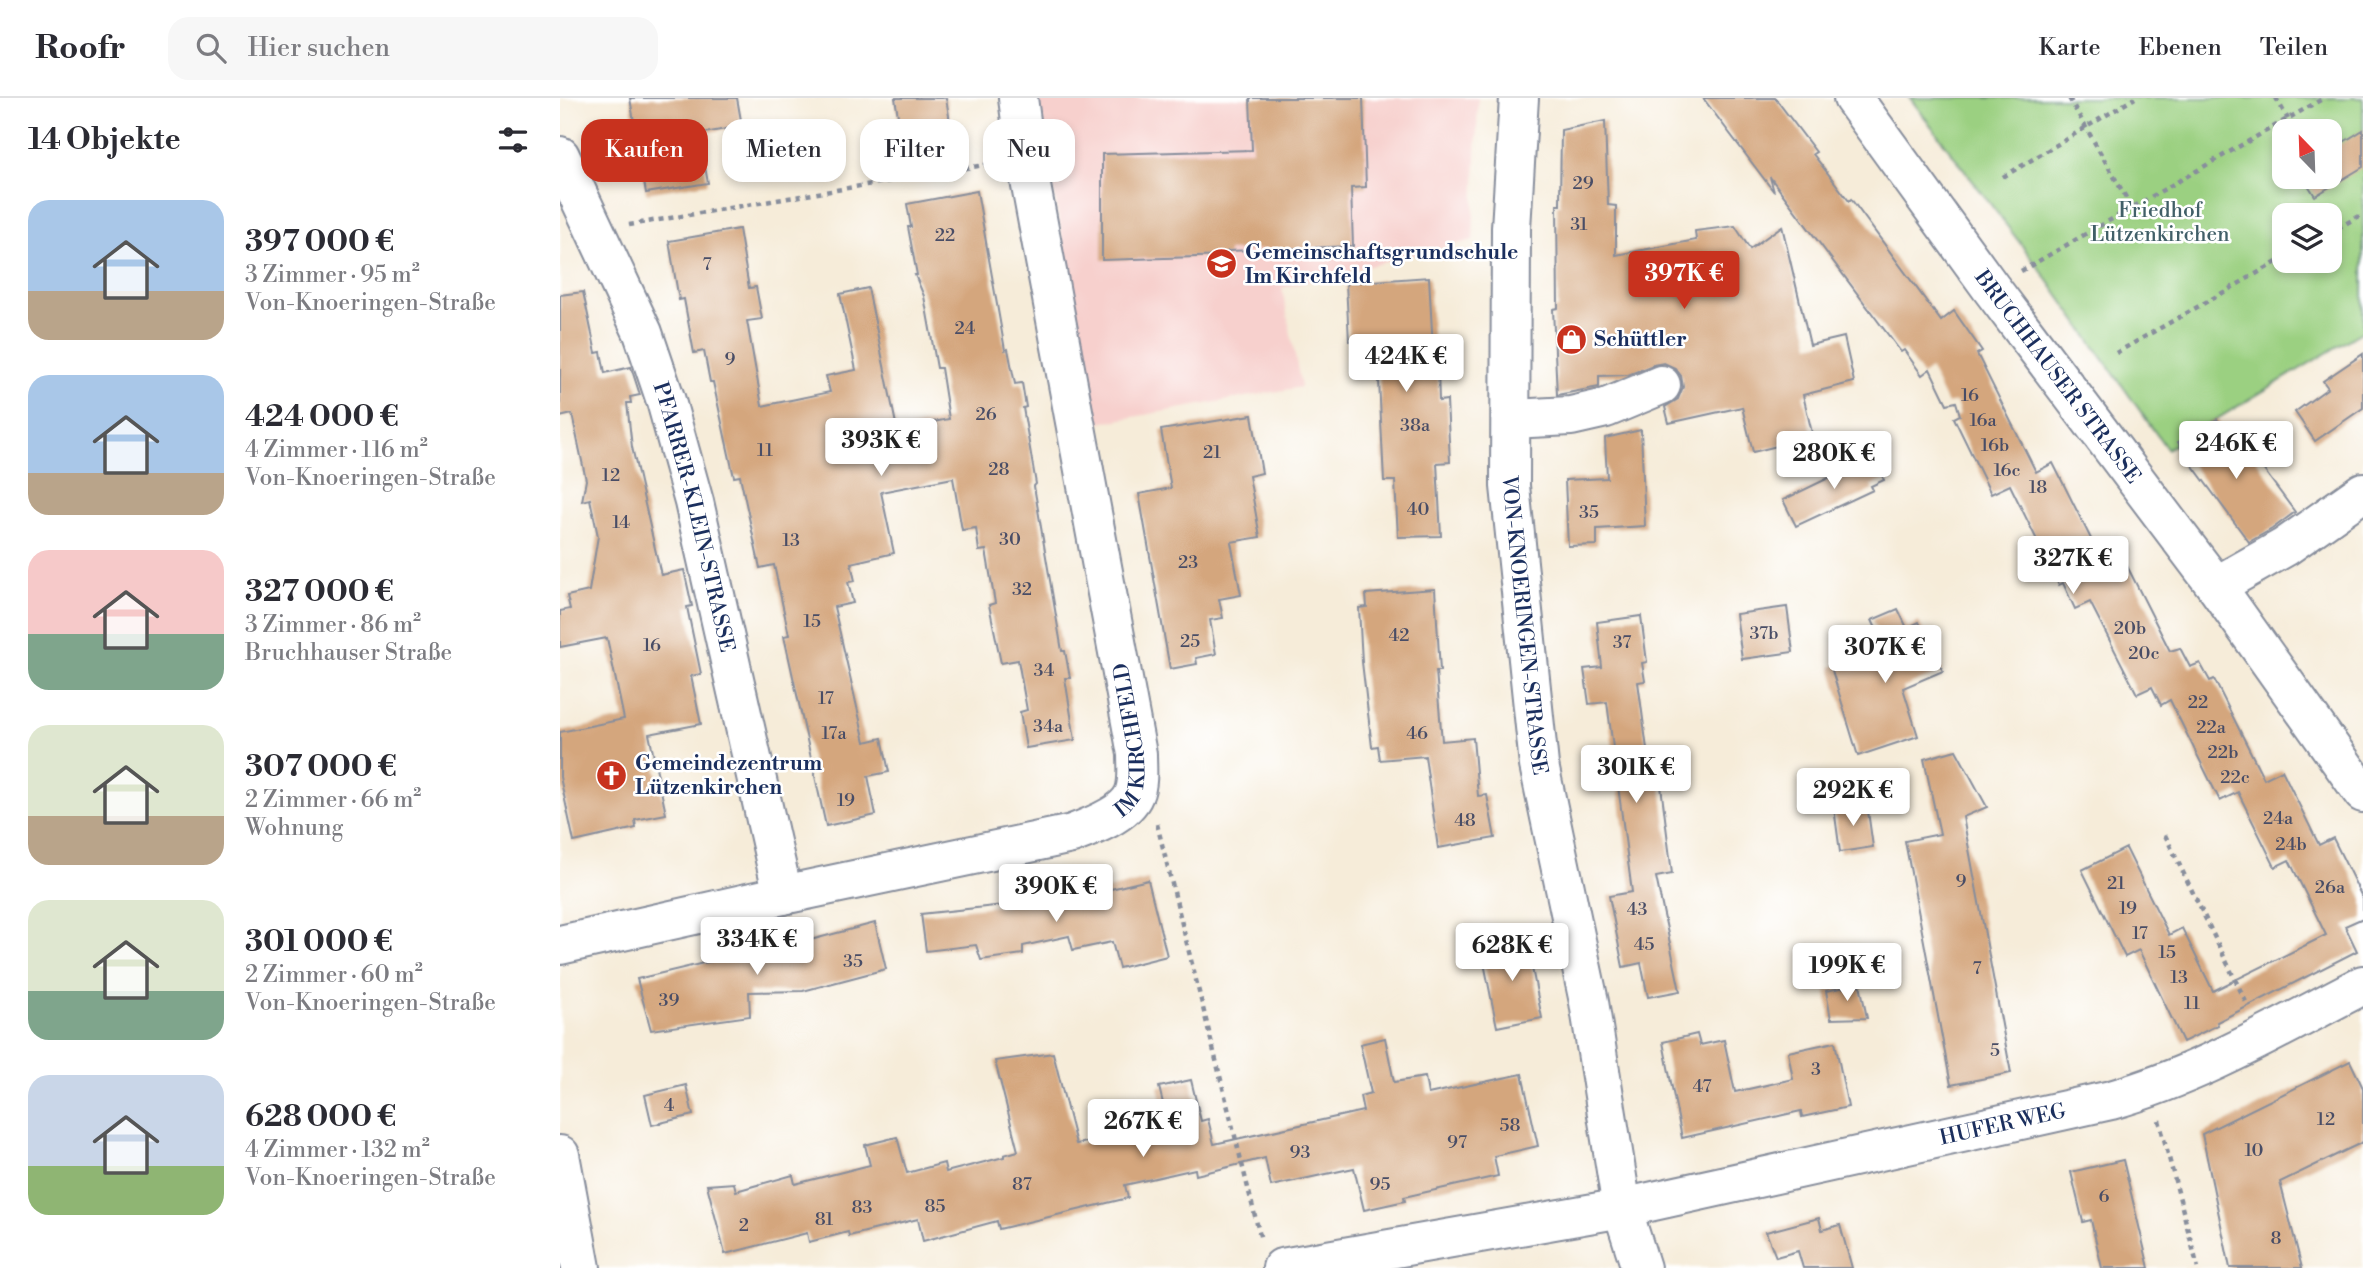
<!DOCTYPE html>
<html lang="de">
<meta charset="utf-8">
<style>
:root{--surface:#fff;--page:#f7f7f7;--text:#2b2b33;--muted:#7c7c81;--line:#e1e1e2;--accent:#c8321e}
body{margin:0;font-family:"Libre Bodoni",serif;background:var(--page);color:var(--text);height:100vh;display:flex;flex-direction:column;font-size:26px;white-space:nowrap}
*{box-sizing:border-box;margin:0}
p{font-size:23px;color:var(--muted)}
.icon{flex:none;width:38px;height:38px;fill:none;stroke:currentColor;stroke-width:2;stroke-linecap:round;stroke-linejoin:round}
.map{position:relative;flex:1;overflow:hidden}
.details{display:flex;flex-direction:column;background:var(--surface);width:560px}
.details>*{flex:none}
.banner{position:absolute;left:21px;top:21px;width:665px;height:63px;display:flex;gap:14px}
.needle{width:46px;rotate:337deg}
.tools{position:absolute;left:1712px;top:21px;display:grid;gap:14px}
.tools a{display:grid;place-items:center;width:70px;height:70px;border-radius:14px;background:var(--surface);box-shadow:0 4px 10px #0003;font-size:35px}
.price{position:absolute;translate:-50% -60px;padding:0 16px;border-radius:7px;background:#fff;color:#222;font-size:23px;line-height:46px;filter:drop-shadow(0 2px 4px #0008)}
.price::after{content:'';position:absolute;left:50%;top:42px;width:21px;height:16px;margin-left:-10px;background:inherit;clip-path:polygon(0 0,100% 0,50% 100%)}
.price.active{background:var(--accent);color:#fff}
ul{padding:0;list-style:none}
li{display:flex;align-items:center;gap:21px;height:175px;padding:0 28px}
li span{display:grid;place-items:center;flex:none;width:196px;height:140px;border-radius:21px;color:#555}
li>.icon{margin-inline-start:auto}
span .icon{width:84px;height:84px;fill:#fffc;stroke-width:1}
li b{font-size:30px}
h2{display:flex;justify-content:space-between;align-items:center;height:84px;padding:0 28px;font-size:30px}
.chip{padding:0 24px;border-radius:21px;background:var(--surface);box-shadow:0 4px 10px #0003;font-size:24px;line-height:63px}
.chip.active{background:var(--accent);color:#fff}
header{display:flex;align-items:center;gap:42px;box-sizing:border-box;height:98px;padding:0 35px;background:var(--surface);border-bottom:2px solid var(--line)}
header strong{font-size:33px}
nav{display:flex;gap:38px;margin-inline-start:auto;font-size:24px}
.search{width:490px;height:63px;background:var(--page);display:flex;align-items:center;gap:18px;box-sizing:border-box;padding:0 24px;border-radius:21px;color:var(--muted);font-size:26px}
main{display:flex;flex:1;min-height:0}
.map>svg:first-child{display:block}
</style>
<header>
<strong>Roofr</strong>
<div class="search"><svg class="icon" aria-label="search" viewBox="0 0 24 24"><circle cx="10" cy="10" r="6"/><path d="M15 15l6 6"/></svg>Hier suchen</div>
<nav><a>Karte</a><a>Ebenen</a><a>Teilen</a></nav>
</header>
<main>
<section class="details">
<h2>14 Objekte<svg class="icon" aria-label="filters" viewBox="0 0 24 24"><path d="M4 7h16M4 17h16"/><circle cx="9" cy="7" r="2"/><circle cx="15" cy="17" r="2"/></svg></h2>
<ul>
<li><span style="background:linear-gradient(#a9c7e8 65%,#b9a48a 0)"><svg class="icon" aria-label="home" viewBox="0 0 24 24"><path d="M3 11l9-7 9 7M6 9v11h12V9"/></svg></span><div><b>397 000 €</b><p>3 Zimmer · 95 m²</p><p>Von-Knoeringen-Straße</p></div></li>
<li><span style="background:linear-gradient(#a9c7e8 70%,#b9a48a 0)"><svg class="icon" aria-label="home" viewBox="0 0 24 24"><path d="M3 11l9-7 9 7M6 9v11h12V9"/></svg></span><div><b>424 000 €</b><p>4 Zimmer · 116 m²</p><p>Von-Knoeringen-Straße</p></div></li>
<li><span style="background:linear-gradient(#f6c9c9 60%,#7fa58c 0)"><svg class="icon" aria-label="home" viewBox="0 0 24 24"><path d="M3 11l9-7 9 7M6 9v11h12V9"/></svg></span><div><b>327 000 €</b><p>3 Zimmer · 86 m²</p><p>Bruchhauser Straße</p></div></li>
<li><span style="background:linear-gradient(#dfe7d0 65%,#b9a48a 0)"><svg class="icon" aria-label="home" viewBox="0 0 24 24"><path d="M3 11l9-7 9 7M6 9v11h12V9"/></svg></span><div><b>307 000 €</b><p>2 Zimmer · 66 m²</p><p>Wohnung</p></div></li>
<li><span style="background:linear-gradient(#dfe7d0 65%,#7fa58c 0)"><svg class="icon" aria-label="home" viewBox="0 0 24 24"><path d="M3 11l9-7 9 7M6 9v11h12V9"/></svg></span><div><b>301 000 €</b><p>2 Zimmer · 60 m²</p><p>Von-Knoeringen-Straße</p></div></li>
<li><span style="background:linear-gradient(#c9d6e8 65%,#8fb573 0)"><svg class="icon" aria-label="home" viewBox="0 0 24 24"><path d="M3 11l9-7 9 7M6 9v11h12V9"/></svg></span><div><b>628 000 €</b><p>4 Zimmer · 132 m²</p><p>Von-Knoeringen-Straße</p></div></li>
</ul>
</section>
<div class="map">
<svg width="1803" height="1170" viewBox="0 0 1803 1170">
<rect width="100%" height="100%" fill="#fff"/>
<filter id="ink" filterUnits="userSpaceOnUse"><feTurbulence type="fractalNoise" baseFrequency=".0143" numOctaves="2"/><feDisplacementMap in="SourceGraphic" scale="14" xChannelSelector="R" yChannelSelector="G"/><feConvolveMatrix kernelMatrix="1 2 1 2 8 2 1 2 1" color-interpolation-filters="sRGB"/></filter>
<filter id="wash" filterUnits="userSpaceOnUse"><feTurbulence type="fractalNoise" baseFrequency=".00686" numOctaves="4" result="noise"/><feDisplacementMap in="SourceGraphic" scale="28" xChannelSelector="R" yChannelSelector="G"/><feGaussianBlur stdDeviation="1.57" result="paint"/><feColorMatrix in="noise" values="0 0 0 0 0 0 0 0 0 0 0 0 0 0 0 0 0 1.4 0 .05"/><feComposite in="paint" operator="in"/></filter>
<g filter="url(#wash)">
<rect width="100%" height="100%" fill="#f6ecd9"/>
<!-- built -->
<path fill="#f7d0cd" d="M478 0H918L913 142 722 190 741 289 534 326Z"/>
<!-- green -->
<path fill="#9bd081" stroke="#5b8070" stroke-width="2" fill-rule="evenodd" d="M1350 0H1803V233L1607 351 1482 174ZM1724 33H1769V79H1724ZM1724 117H1769V163H1724Z"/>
<g id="blocks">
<!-- building -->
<g fill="#d4a67d">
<path d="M70 0H177L182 28 139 36 148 85 86 95Z"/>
<path d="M335 0H386L393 42 356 48 352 28 340 30Z"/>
<path d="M690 0H803L806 89 791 90 793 148 668 153V158L542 162V56L692 52Z"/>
<path d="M1143 0H1215L1256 54 1253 56 1289 103 1291 101 1381 223 1394 213 1422 253 1417 256 1476 374 1493 365 1543 465 1561 456 1610 553 1620 550 1630 569 1640 565 1650 583 1654 581 1704 681 1722 672 1759 747 1773 740 1803 801V820L1785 828 1797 853 1657 924 1658 927 1623 944 1579 852 1565 859 1522 772 1566 750 1609 837 1622 830 1653 893 1766 837 1729 762 1715 769 1678 694 1660 703 1610 602 1601 607 1592 589 1577 596 1530 504 1515 511 1503 485 1499 487 1450 387 1431 396 1394 320 1400 317 1396 304 1387 306 1370 271 1362 277 1344 252 1341 254 1210 79 1214 94Z"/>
<path d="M1045 23 1048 107 1056 108V157L1136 142 1135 133 1175 128 1190 151 1222 128 1250 247 1284 239 1294 284 1243 297 1253 339 1193 354 1182 309 1109 325 1105 309 1118 301 1123 289 1121 278 1115 270 1104 265 1093 267 1068 277 1039 278V289L997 297 993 211 998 210 997 107H1000L1001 32Z"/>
<path d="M1803 32V69L1755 98 1743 79H1769V53Z"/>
<path d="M417 93 445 252 448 251 455 286 462 285 466 309 463 310 476 386 474 388 502 553H505L510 580H505L515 642 466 650 460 614 467 612 458 562 441 565 429 507 435 505 426 452 419 453 416 430 402 432 393 380 321 394 334 455 291 465 295 483 288 484 293 505 274 509 305 644 322 640 329 674 308 678 316 717 266 728 224 538 229 537 214 467 200 470 180 378 174 379 153 284H150L144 253 134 255 124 201 119 202 109 143 179 131 189 190 196 189 202 221 187 223 202 308 270 294 266 278 296 272 280 196 308 190 337 331 389 321 381 270H377L364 198 355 177H357L348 129H351L347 106Z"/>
<path d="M869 179 874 269H878L879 303 887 302 890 364 877 365 881 438 838 439 835 383H824L817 242 789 243 786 185Z"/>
<path d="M23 194 36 255 41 254 45 275 71 269 80 297 70 299 71 305H67L72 349 101 477 124 472 132 508 127 509 141 576 131 578 141 626 89 636 106 716 75 722 76 730 14 744 0 679V634L64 621 47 540 0 549V513L10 511 7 498 29 493 38 438 30 401 22 403 26 382 12 316 0 319V197Z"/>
<path d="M1803 256V310L1755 343 1735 314 1768 290 1763 283Z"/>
<path d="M692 317 702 375 689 378 700 439 671 444 681 497 659 501 663 520 650 522 656 556 636 560 637 566 610 571 579 396 611 390 601 332Z"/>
<path d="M1657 321 1679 359 1689 352 1735 414 1712 431 1689 444 1627 360 1618 344Z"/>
<path d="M1081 332 1085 428 1037 431V447L1008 448 1005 382 1047 380 1045 340Z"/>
<path d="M1314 358 1324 382 1311 388 1313 392 1236 428 1223 402Z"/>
<path d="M875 491 880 573H876L882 643 913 640 918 698 927 697 935 740 878 750 865 658 820 662 818 648 812 649 802 564 799 510 807 509 806 496Z"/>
<path d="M1227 509 1233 554 1182 561 1176 516Z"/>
<path d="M1338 511 1347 530 1359 524 1383 573 1343 590 1358 638 1298 658 1271 569 1326 552 1312 522Z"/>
<path d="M1081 518 1087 564 1082 565 1085 583 1078 584 1091 681 1100 680 1112 776 1096 779 1120 893 1088 899 1081 865 1063 869 1049 798 1072 794 1047 604 1029 606 1024 571 1042 569 1037 524Z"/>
<path d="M1396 652 1427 709 1403 719 1451 975 1391 987 1345 743 1380 736 1364 661Z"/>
<path d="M1307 706 1313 749 1280 754 1274 710Z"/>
<path d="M588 782 607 858 559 870 552 844 513 852 509 838 463 848V856L421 862 416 847 366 853 361 816 444 807 460 802V798L491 793 492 799 528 790 530 796Z"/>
<path d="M315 825 326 871 243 893 189 894 190 918 91 932 77 881 219 847 220 850Z"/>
<path d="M966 840 982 920 937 929 921 850Z"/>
<path d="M1300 886 1307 920 1271 921 1266 893Z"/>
<path d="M1137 936 1140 947 1164 942 1175 994 1233 981 1228 954 1275 944 1288 1009 1242 1019 1241 1013 1122 1040 1103 944Z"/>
<path d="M825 940 834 984 865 979 868 996 962 976 978 1048 934 1058 938 1078 844 1099 845 1103 804 1112 794 1070 711 1088 705 1060 636 1077 635 1071 565 1087 568 1100 439 1131 437 1123 363 1143 358 1121 289 1138 288 1134 249 1144 247 1135 165 1156 147 1087 174 1085 176 1093 233 1077 235 1086 310 1067 305 1047 337 1039 347 1075 384 1065 386 1074 444 1059V1057L458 1053 435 963 493 955 516 1046 553 1039 554 1042 609 1030 599 989 631 982 641 1023 648 1021 654 1046 803 1013 800 998 811 995 800 946Z"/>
<path d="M1790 963 1803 990V1044L1720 1084 1742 1170H1670L1642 1036Z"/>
<path d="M126 987 133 1017 92 1027 85 997Z"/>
<path d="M1563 1062 1589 1170H1542L1531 1122 1523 1124 1511 1074Z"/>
<path d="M1259 1120 1262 1132 1280 1127 1292 1170H1243L1238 1153 1216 1159 1206 1134Z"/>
</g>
</g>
</g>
<g filter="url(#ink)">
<use href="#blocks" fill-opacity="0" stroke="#888e9c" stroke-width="2"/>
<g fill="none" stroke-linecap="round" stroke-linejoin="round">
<defs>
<g id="minor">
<path id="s1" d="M1293 0 1431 190 1656 488 1803 695"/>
<path id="s2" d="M0 58 83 235 106 303 134 404 223 797"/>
<path d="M951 321 1011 318 1046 310 1101 287"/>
<path d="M1656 488 1725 449 1803 394"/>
<path id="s3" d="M0 847 223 797 512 736C531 729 566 716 574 696 579 684 577 669 577 656L466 61 458 0"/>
<path d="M0 1057 21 1170"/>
<path id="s4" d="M722 1170 1062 1110 1551 1002C1640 977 1721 929 1803 887"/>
</g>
<g id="major">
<path id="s5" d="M959 0 951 130 950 388 979 667 1029 904 1062 1110 1081 1170"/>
</g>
</defs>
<!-- minor casing -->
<use href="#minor" stroke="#888e9c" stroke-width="42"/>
<!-- major casing -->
<use href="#major" stroke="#888e9c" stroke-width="42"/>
<!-- path -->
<g stroke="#888e9c" stroke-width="4.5" stroke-dasharray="5 5" stroke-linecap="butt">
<path d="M1509 0 1572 110"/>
<path d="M1716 0 1728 21"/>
<path d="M1443 79 1575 0"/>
<path d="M69 127 430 66"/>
<path d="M1769 135 1803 116"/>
<path d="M1461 173 1764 0"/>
<path d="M1556 255 1724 160"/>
<path d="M597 726 701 1142"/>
<path d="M1605 737 1687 906"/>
<path d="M1599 1022 1638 1170"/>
</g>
<!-- minor -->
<use href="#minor" stroke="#fff" stroke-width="38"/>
<!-- major -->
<use href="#major" stroke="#fff" stroke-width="38"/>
</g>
</g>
<!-- icons -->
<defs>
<symbol id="school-disc" viewBox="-11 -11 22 22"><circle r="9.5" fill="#c8321e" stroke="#fff"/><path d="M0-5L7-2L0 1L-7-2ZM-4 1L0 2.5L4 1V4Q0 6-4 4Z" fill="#fff"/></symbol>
<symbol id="shop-disc" viewBox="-11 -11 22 22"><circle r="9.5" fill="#c8321e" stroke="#fff"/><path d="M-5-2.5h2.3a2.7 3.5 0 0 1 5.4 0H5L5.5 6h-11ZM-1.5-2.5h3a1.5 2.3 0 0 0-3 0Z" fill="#fff"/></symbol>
<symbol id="church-disc" viewBox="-11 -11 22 22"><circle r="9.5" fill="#c8321e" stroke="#fff"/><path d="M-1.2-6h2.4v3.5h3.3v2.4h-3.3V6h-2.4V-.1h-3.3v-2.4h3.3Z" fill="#fff"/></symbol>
</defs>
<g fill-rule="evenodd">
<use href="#school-disc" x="644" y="148" width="35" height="35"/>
<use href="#shop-disc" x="994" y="224" width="35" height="35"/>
<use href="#church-disc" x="34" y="660" width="35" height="35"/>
</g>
<g text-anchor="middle" stroke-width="5" stroke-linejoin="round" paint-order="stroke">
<!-- number labels -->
<g font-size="18" fill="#494d66">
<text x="1023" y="91">29</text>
<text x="1019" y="132">31</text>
<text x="385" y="143">22</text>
<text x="147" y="172">7</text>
<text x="405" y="236">24</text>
<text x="170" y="267">9</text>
<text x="1410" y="303">16</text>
<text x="426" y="322">26</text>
<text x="1423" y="328">16a</text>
<text x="855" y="333">38a</text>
<text x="1435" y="353">16b</text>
<text x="205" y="358">11</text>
<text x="652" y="360">21</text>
<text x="439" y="377">28</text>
<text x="1447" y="378">16c</text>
<text x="51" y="383">12</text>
<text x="1478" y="395">18</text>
<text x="858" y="417">40</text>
<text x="1029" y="420">35</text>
<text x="61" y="430">14</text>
<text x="450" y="447">30</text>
<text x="231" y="448">13</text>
<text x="628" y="470">23</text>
<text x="462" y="497">32</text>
<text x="252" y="529">15</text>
<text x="1570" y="536">20b</text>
<text x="1204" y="541">37b</text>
<text x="839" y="543">42</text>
<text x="630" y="549">25</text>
<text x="1062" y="550">37</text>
<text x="92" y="553">16</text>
<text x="1584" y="561">20c</text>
<text x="484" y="578">34</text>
<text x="266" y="606">17</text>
<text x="1638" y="610">22</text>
<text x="488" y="634">34a</text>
<text x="1651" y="635">22a</text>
<text x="274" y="641">17a</text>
<text x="857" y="641">46</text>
<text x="1663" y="660">22b</text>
<text x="1675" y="685">22c</text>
<text x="286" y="708">19</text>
<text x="1718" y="726">24a</text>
<text x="905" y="728">48</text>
<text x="1731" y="752">24b</text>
<text x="1401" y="789">9</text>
<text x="1556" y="791">21</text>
<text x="1770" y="795">26a</text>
<text x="1568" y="816">19</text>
<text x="1077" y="817">43</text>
<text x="1580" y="841">17</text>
<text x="1084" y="852">45</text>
<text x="1607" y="860">15</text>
<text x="293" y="869">35</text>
<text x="1417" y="876">7</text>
<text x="1619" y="885">13</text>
<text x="109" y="908">39</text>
<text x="1632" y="911">11</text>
<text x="1435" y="958">5</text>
<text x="1256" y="977">3</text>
<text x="1142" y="994">47</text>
<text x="109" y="1013">4</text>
<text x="1766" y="1027">12</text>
<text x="950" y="1033">58</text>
<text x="897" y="1050">97</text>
<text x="1694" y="1058">10</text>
<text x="740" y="1060">93</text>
<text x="462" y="1092">87</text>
<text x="820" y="1092">95</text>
<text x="1544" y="1104">6</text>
<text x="375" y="1114">85</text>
<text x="302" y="1115">83</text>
<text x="264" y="1127">81</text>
<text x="184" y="1133">2</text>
<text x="1716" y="1146">8</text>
</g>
<!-- park labels -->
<g font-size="21" fill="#415f68" stroke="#fff">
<text x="1600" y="119">Friedhof<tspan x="1600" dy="24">Lützenkirchen</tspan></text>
</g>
<!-- poi labels -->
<g font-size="21" font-weight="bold" fill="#1b2f5e" stroke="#fff" text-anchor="start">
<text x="685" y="161">Gemeinschaftsgrundschule<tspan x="685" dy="24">Im Kirchfeld</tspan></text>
<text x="1034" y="248">Schüttler</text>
<text x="75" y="672">Gemeindezentrum<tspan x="75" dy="24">Lützenkirchen</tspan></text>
</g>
<!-- street labels -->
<g font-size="21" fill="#1b2f5e" stroke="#fff">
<text dy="7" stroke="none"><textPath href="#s1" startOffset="346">BRUCHHAUSER STRASSE</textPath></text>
<text dy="7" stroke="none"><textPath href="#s2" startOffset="387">PFARRER-KLEIN-STRASSE</textPath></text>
<text dy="7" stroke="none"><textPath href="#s5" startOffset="528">VON-KNOERINGEN-STRASSE</textPath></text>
<text dy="7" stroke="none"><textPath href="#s3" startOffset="653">IM KIRCHFELD</textPath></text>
<text dy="7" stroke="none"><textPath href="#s4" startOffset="735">HUFER WEG</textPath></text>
</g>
</g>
</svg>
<div class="tools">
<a><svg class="needle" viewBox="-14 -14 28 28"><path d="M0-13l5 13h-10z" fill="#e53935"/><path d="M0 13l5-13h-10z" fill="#7c7c81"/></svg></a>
<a><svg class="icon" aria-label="layers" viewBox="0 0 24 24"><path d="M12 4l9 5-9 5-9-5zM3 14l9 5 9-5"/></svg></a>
</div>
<b class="price active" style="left:1124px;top:213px">397K €</b>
<b class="price" style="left:846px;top:296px">424K €</b>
<b class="price" style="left:321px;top:380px">393K €</b>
<b class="price" style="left:1676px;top:383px">246K €</b>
<b class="price" style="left:1274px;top:393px">280K €</b>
<b class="price" style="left:1513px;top:498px">327K €</b>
<b class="price" style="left:1325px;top:587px">307K €</b>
<b class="price" style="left:1076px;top:707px">301K €</b>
<b class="price" style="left:1293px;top:730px">292K €</b>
<b class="price" style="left:496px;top:826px">390K €</b>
<b class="price" style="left:197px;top:879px">334K €</b>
<b class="price" style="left:952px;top:885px">628K €</b>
<b class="price" style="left:1287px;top:905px">199K €</b>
<b class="price" style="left:583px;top:1061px">267K €</b>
<div class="banner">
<a class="chip active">Kaufen</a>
<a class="chip">Mieten</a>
<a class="chip">Filter</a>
<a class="chip">Neu</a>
</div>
</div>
</main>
